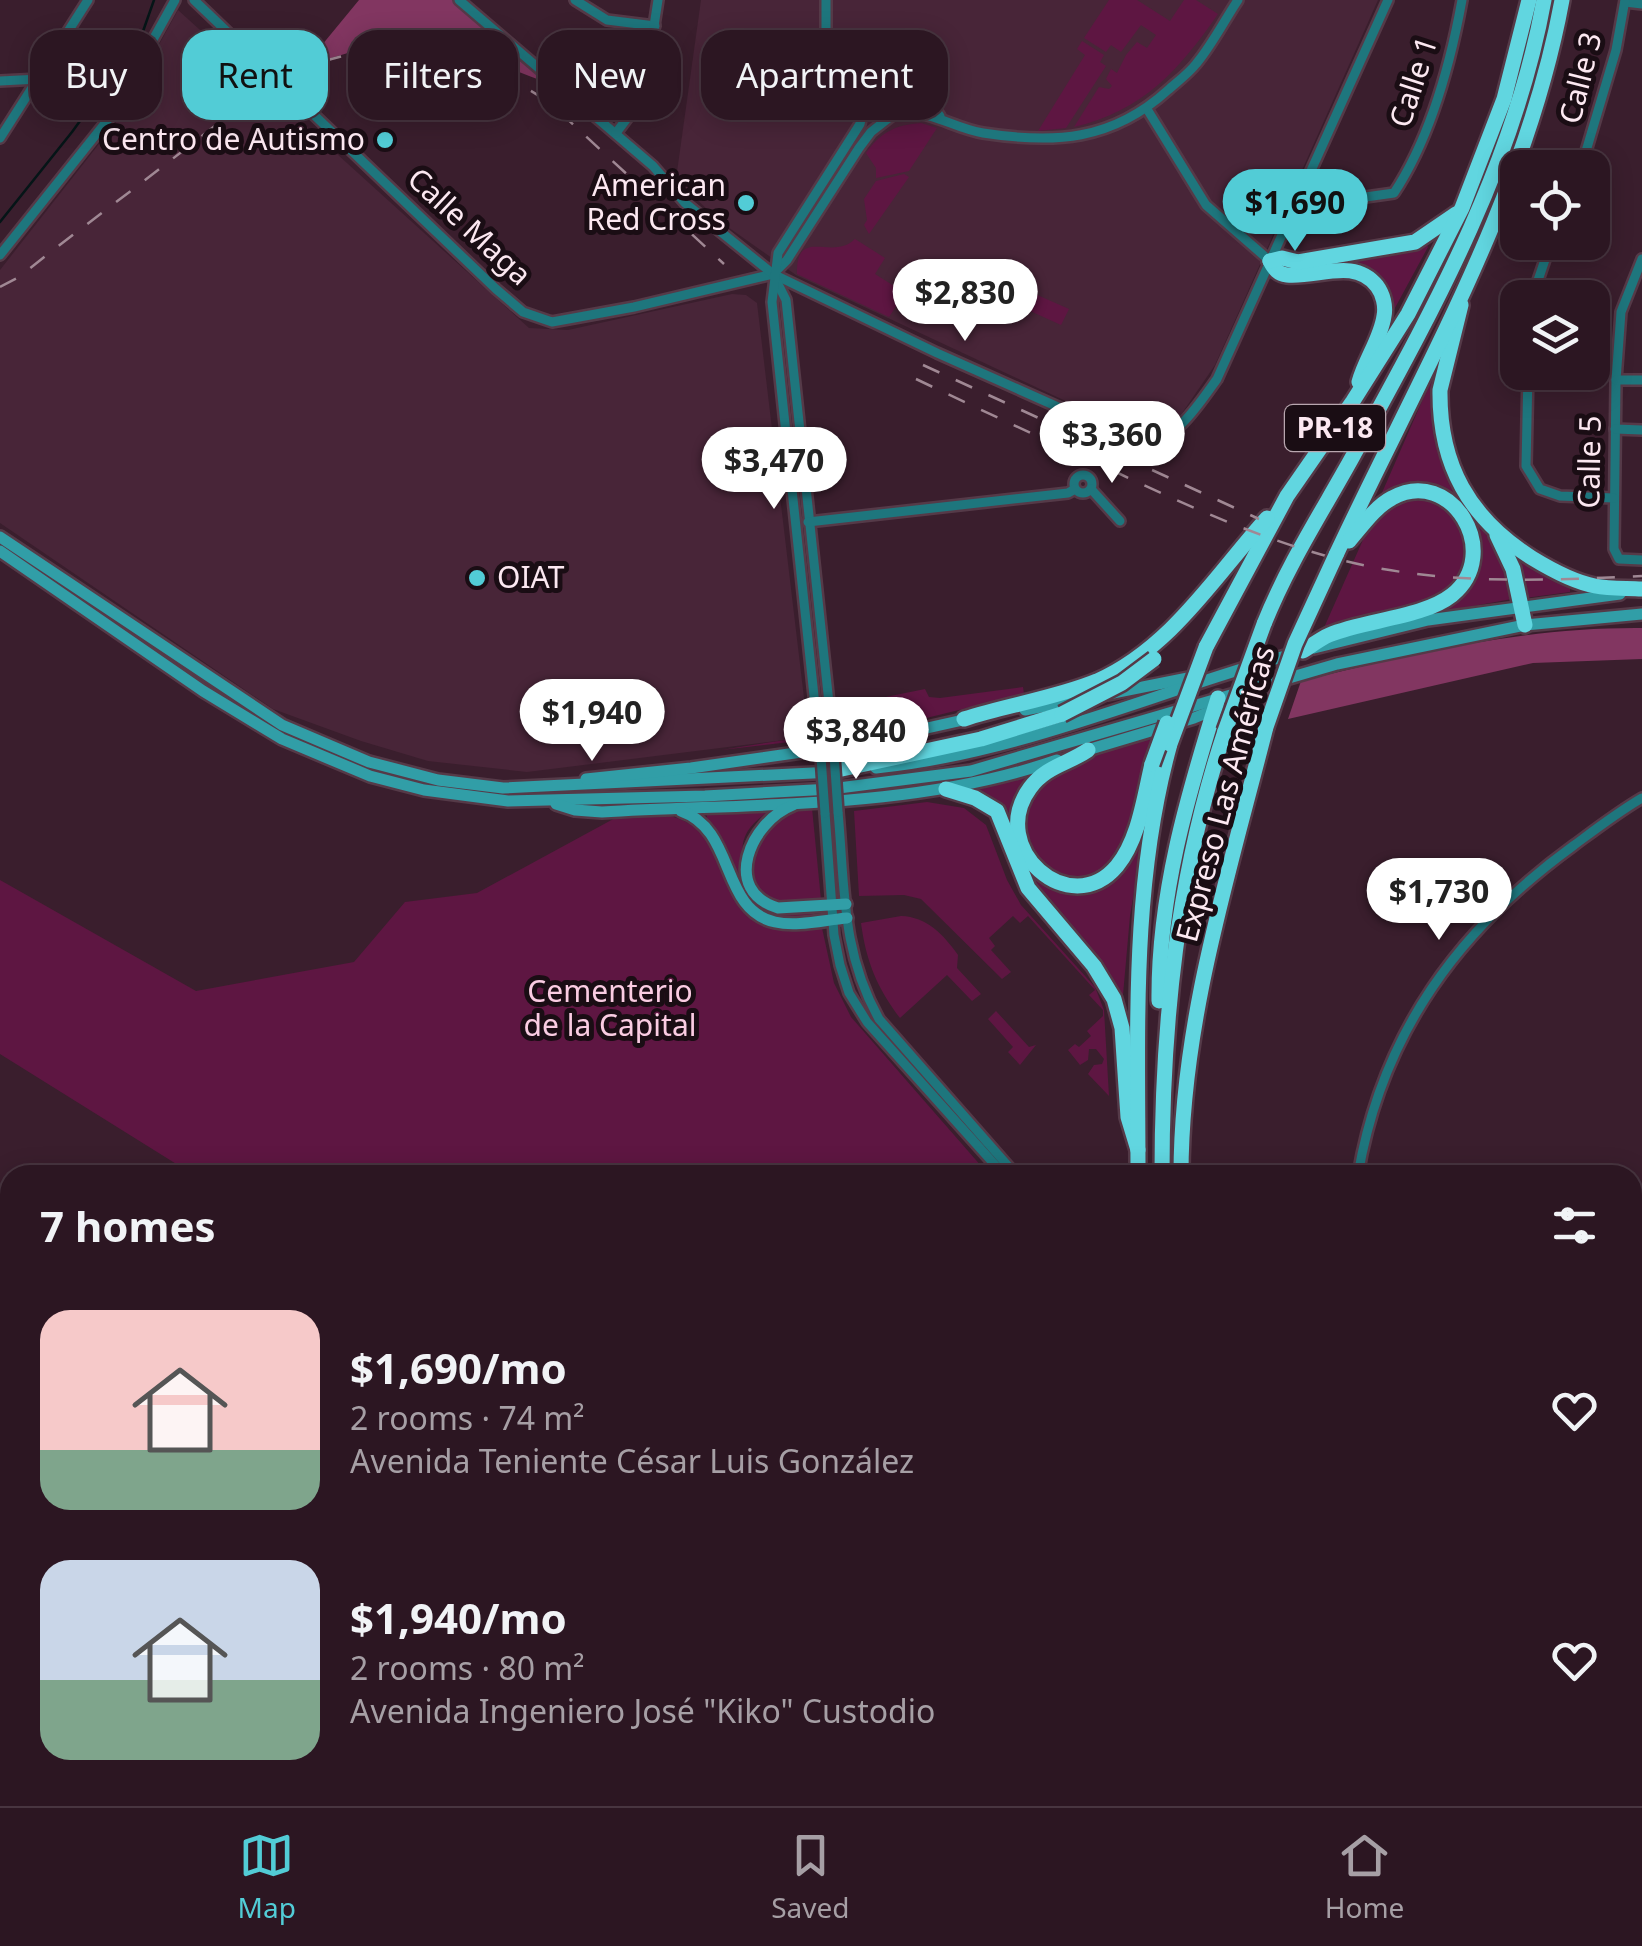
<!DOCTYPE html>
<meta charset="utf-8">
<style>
:root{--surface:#2c1622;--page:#341f2a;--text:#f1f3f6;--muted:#a69fa5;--line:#483540;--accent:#52ccd6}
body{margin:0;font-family:"Noto Sans",sans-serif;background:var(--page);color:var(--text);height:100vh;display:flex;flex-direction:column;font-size:38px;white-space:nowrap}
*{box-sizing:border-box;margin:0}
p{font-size:32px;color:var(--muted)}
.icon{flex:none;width:55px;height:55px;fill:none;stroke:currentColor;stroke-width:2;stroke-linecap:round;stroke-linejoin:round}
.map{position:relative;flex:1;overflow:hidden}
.details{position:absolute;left:0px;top:1165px;width:1642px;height:642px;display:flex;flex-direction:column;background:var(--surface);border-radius:30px 30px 0 0;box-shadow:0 5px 25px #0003,0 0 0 2px var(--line)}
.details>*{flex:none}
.banner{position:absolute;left:30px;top:30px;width:1000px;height:90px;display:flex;gap:20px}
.tools{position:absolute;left:1500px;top:150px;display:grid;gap:20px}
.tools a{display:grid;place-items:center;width:110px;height:110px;border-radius:20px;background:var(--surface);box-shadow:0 5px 25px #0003,0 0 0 2px var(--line);font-size:50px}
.price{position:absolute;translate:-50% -85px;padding:0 22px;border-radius:35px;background:#fff;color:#222;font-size:32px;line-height:65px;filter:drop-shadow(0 2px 5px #0008)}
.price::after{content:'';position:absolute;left:50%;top:60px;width:30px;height:22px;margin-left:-15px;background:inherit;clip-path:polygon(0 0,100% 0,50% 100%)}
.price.selected{background:var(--accent);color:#111}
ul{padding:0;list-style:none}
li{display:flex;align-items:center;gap:30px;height:250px;padding:0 40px}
li span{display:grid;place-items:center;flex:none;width:280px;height:200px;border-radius:30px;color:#555}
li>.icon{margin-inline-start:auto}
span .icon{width:120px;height:120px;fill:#fffc;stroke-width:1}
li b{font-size:42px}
h2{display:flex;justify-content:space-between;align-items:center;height:120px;padding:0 40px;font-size:42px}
.pill{padding:0 35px;border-radius:30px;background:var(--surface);box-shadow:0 5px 25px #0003,0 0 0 2px var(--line);font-size:35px;line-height:90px}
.pill.selected{background:var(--accent);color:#111}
.tabs{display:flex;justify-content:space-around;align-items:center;height:140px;border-top:2px solid var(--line);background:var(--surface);font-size:28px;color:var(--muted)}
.tabs a{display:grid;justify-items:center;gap:5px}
.tabs .selected{color:var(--accent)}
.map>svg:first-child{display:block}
</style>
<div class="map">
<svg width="1642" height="1806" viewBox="0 0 1642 1806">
<rect width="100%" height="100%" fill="#3a1e2d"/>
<!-- built -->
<g fill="#482538">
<path d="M701 0H1378L1215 365 1176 422 1151 441 796 275 718 220 676 179Z"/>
<path d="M178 10 529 328 568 330 732 294 746 295 757 303 807 723 785 740 527 772 428 761 361 741 273 709 0 523V270L117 121Z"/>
<path d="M1642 1709V1781L1633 1793V1720Z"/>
<path d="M1392 1798H1629L1622 1806H1388Z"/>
</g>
<!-- green -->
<g fill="#5e1642">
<path d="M1109 0H1137L1170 21 1184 0H1196L1218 14C1180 69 1143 111 1074 127L1099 87 1109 89 1112 86 1106 79 1111 69 1117 73 1126 55 1137 42 1147 48 1156 35 1141 25 1121 52 1111 45 1106 52 1084 38Z"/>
<path d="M1082 41 1104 55 1100 62 1106 66 1066 128 1038 131 1085 55 1077 49Z"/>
<circle cx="892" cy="87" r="22"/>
<path d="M921 123 937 128 909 171 876 178V168L866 153C881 132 895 125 921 123Z"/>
<path d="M904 174 909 177 869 234 864 225 867 220 864 199 876 181Z"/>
<path d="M855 239 885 258 875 274 905 293 889 317 797 274C796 225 832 262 855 239Z"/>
<path d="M1426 243 1428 247 1389 319C1384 274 1379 276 1340 261Z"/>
<path d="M1035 294 1069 309 1061 325 1028 310Z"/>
<path d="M1433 376H1438L1441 450 1502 550 1512 599 1441 612 1440 608C1449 603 1461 599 1467 591 1474 582 1475 571 1476 560 1479 533 1473 515 1452 497L1381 495Z"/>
<path d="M770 427 774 460 753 463 749 430Z"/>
<path d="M1413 497C1455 505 1457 517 1470 555L1455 588 1433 601 1323 630 1366 533 1383 508Z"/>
<path d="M1514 553 1570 585V592L1525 598Z"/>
<path d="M1023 687 1024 694 849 737 845 734 841 706 925 689 929 697 940 698Z"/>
<path d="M807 723V740L721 750 785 740Z"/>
<path d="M1152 736C1138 778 1141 823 1112 860 1065 920 981 824 1052 775 1081 755 1120 747 1152 736Z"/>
<path d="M1040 770 1017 812 1033 869 1084 888 1139 836 1143 839 1130 916 1122 1006 1033 888 1008 827 968 787Z"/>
<path d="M927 802 964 808 986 825 1007 880 1021 905 1095 987 1104 1010 1109 1096 1088 1074 1094 1065 1102 1064 1104 1059 1096 1049H1089L1088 1060 1080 1065 1068 1050 1075 1044 1079 1047 1091 1036 1087 1031 1103 1016V1010L1089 995 1095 990 1028 916 1020 923 1013 916 989 938 995 946 991 950 1011 972 1002 979 921 899 904 895 859 896 854 811Z"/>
<path d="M812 808 821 900C733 932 731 811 812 808Z"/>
<path d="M773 809C719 840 748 875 773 911L815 913V917C716 926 755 863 706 819L708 812Z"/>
<path d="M658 814C741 823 703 914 783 930 796 932 809 927 822 928L834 983 851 1017 982 1167 978 1170 981 1175H194L0 1054V880L196 991 354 962 405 902 477 893 617 817Z"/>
<path d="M901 916C927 917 943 934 958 955L957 968 981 994 972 1001 947 975 900 1018C877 988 866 961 861 923Z"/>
<path d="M996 1011 1029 1047 1036 1045 1020 1065 1008 1052 1013 1047 988 1019Z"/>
</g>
<!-- forest -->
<g fill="#823661">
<path d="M359 0H454L555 86C453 46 410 26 303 68Z"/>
<path d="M1642 628V659L1533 663 1288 719 1301 681C1414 653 1525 627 1642 628Z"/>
<path d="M1197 1798H1339V1804L1197 1806Z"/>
</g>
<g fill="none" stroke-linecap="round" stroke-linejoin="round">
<!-- stream -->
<g stroke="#051517" stroke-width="2.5">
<path d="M0 222 72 132 141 37 154 0"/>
<path d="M1632 1427 1642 1426"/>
<path d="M1351 1806 1355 1798"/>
</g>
<defs>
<g id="street">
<path d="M194 0 496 289 523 312 552 322 634 307 773 274 787 260 859 148 871 132 894 114"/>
<path d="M459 0 653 166 685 203 773 274 937 353 1143 445C1175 442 1199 404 1217 379L1388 0"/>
<path d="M575 0 607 20 655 26"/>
<path d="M826 0V33L864 88"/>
<path d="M1625 2 1642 4"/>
<path d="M843 51 878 64"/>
<circle cx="891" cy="87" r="27"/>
<path d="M0 81 39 79"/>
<path d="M920 88 940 116"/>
<path d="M1147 109 1206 205 1270 261"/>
<path d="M902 112C932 111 954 128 983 133 1054 144 1112 141 1168 90 1177 82 1188 74 1196 64 1212 45 1224 21 1238 0"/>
<path d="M616 133 643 97 658 0"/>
<path d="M0 138 88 0"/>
<path d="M1581 168 1616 50 1625 0"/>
<path d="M1295 207 1394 193C1431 137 1450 66 1462 0"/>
<path d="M0 255 110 117 175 0"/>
<path d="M1642 259 1621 312 1616 380 1614 549 1619 559 1642 560"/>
<path d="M774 276 786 300 834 750"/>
<path d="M1532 298 1551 242"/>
<path d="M1528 372 1526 466 1540 489 1560 496 1614 498"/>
<path d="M1616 380H1642"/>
<path d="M1615 429 1642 430"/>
<circle cx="1083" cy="484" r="9"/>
<path d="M1091 489 1120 521"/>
<path d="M808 522 1068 493 1075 489"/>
<path d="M820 752 772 302 778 253 860 124 866 97"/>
<path d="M838 812C845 887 841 951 879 1019L1016 1175"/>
<path d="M825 813 834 935 840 965 849 993 867 1022 1004 1175"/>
<path d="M1358 1175C1382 1033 1459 929 1573 846 1596 829 1618 812 1642 798"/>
<path d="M0 1482 10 1489"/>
<path d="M1632 1641 1642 1630"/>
<path d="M109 1798 110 1806"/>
<path d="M228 1798 229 1806"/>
<path d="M489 1798 502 1806"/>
<path d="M736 1798V1806"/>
<path d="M1116 1798V1806"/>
<path d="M365 1806 366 1798"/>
<path d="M521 1806 527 1798"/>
<path d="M592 1806 598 1798"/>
<path d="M1494 1806 1501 1798"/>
<path d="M1622 1806 1629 1798"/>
</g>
<g id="secondary">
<path d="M0 537 282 725 369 762 438 780 503 788 833 772"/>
<path d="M0 551 203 691 282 739 370 776 424 790 508 801 705 796 831 789 971 771 1337 664 1525 625 1642 614"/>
<path d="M1314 648 1428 620 1620 594"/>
<path d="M1108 694 1198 676"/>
<path d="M1025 710 1085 698"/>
<path d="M1084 751 1194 718 1219 708"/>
<path d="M876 768C1023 753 1156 691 1296 653"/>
<path d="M586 779 691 768 851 745 972 718"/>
<path d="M556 804 575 810 602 812C753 803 913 810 1057 760"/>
<path d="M793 805C750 822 721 891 778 908L846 904"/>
<path d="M681 811C736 830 720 910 775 922 797 927 824 920 847 918"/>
<path d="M0 1330 10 1336"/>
<path d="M1632 1768 1642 1775"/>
<path d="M1632 1793 1642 1801"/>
</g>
<g id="highway">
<path d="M1270 261C1274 269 1278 274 1287 275 1318 278 1354 257 1377 286 1383 294 1386 306 1384 316 1381 338 1365 360 1359 382"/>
<path d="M1270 261 1282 258 1298 262 1415 242 1456 214"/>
<path d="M1461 305 1440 390C1439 465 1469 518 1532 558 1550 569 1574 582 1595 586 1610 589 1627 588 1642 589"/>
<path d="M1497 535 1513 569 1525 625"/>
<path d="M1336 555C1420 375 1526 197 1562 0"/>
<path d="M1264 624C1288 564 1322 512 1353 456 1433 310 1514 166 1544 0"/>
<path d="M1206 647 1287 496 1353 401 1408 314 1462 208 1504 99 1529 0"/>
<path d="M1303 651C1311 646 1320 639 1329 635 1364 620 1423 618 1452 595 1504 553 1451 465 1392 498 1375 507 1362 526 1349 541"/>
<path d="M964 719C1007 705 1056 698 1097 681 1171 648 1215 576 1267 518"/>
<path d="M1088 750C1068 764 1046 766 1030 788 986 848 1070 922 1117 866 1139 839 1144 797 1152 764"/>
<path d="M828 772 981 739 1062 714"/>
<path d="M946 789 975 798 997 811 1028 888 1094 966 1114 999 1122 1028 1128 1117 1138 1150"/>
<path d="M1159 1001C1158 896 1187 797 1218 698"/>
<path d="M1138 1175C1138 1030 1131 884 1170 744"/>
<path d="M1162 1175C1162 1024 1177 875 1225 731"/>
<path d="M1181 1175C1181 1023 1229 873 1266 727"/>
<path d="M1145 1798V1806"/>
<path d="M1165 1798V1806"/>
<path d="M1184 1798V1806"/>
</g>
</defs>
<!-- street casing -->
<use href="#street" stroke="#553a48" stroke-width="14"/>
<!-- secondary casing -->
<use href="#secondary" stroke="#553a48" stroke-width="16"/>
<!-- highway casing -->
<use href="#highway" stroke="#553a48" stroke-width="20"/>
<!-- street -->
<use href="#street" stroke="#1e767d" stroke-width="9"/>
<!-- secondary -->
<use href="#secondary" stroke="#319ea7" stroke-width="11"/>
<!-- highway -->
<use href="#highway" stroke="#61d6e0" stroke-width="15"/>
<!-- rail -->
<g stroke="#a08894" stroke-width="2.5" stroke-dasharray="18 18" stroke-linecap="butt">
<path d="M0 287 19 277C69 237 121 199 171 160 213 128 256 90 304 69 388 32 479 53 551 104L724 264"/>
<path d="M923 365 1259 519"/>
<path d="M916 379C983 411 1050 442 1118 473 1203 513 1289 552 1383 569 1469 584 1555 580 1642 576"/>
</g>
<defs>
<g id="street-bridge">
<path d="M834 755 838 812"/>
<path d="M821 757 825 813"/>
</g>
<g id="highway-bridge">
<path d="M1062 714 1122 683 1154 659"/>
<path d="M1266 727 1295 644 1336 555"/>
<path d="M1225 731 1264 624"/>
<path d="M1170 744 1206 647"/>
<path d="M1152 764 1167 723"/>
</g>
</defs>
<!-- street-bridge casing -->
<use href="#street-bridge" stroke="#553a48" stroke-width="14" stroke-linecap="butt"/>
<!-- highway-bridge casing -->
<use href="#highway-bridge" stroke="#553a48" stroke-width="20" stroke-linecap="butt"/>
<!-- street-bridge -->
<use href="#street-bridge" stroke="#1e767d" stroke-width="9"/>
<!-- highway-bridge -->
<use href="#highway-bridge" stroke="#61d6e0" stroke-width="15"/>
</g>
<!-- markers -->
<g fill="#52ccd6" stroke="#1a0d14" stroke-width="4">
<circle cx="385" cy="140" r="10"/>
<circle cx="746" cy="203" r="10"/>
<circle cx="477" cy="578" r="10"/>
</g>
<g text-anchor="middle" stroke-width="10" stroke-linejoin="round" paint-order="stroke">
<!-- shield labels -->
<rect fill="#1a0d14" stroke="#b8a6af" stroke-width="2.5" x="1285" y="405" width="100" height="46" rx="8"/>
<g font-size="28" font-weight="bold" fill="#fce8f1">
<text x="1335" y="438">PR-18</text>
</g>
<!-- street labels -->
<g font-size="30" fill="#fce8f1" stroke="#1a0d14">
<text transform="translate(1581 78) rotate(-76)" y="10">Calle 3</text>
<text transform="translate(1414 82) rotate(-72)" y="10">Calle 1</text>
<text transform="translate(469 227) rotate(43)" y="10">Calle Maga</text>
<text transform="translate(1590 462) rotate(-89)" y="10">Calle 5</text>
<text transform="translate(1226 794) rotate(-75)" y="10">Expreso Las Américas</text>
</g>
<!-- poi labels -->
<g font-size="30" fill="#fce8f1" stroke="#1a0d14" text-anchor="end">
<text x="365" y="150">Centro de Autismo</text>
<text x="726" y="196">American<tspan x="726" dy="34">Red Cross</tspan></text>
<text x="497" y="588" text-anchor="start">OIAT</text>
</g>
<!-- park labels -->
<g font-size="30" fill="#facce2" stroke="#1a0d14">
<text x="610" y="1002">Cementerio<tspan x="610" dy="34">de la Capital</tspan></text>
</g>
</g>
</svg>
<div class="tools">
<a><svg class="icon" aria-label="locate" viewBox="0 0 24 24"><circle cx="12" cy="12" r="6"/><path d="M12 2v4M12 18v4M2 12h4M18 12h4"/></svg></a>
<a><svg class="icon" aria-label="layers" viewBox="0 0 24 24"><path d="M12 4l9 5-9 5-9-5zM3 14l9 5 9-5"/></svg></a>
</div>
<b class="price selected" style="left:1295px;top:254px">$1,690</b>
<b class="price" style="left:965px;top:344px">$2,830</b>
<b class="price" style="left:1112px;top:486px">$3,360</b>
<b class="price" style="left:774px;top:512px">$3,470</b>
<b class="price" style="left:592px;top:764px">$1,940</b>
<b class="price" style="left:856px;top:782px">$3,840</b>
<b class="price" style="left:1439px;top:943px">$1,730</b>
<div class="banner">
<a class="pill">Buy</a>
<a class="pill selected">Rent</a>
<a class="pill">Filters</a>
<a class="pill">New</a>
<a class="pill">Apartment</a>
</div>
<section class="details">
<h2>7 homes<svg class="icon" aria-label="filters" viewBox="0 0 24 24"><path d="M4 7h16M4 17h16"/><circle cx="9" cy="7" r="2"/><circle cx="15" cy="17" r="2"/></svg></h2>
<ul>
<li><span style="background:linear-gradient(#f6c9c9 70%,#7fa58c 0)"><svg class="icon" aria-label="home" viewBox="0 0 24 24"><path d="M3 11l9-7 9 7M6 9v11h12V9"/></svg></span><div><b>$1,690/mo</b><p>2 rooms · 74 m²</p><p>Avenida Teniente César Luis González</p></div><svg class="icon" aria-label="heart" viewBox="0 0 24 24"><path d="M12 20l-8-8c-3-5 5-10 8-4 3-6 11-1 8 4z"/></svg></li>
<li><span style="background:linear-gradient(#c9d6e8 60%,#7fa58c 0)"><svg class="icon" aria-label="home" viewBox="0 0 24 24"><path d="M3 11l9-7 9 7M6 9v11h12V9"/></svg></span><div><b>$1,940/mo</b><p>2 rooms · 80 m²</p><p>Avenida Ingeniero José &quot;Kiko&quot; Custodio</p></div><svg class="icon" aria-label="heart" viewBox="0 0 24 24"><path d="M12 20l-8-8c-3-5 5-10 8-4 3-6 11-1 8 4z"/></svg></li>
</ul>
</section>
</div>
<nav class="tabs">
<a class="selected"><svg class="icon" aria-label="map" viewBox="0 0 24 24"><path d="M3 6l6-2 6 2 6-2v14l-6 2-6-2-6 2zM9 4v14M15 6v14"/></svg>Map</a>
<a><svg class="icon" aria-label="saved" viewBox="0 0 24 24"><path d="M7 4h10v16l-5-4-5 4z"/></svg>Saved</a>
<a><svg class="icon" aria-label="home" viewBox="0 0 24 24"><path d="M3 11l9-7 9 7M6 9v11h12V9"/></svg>Home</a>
</nav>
